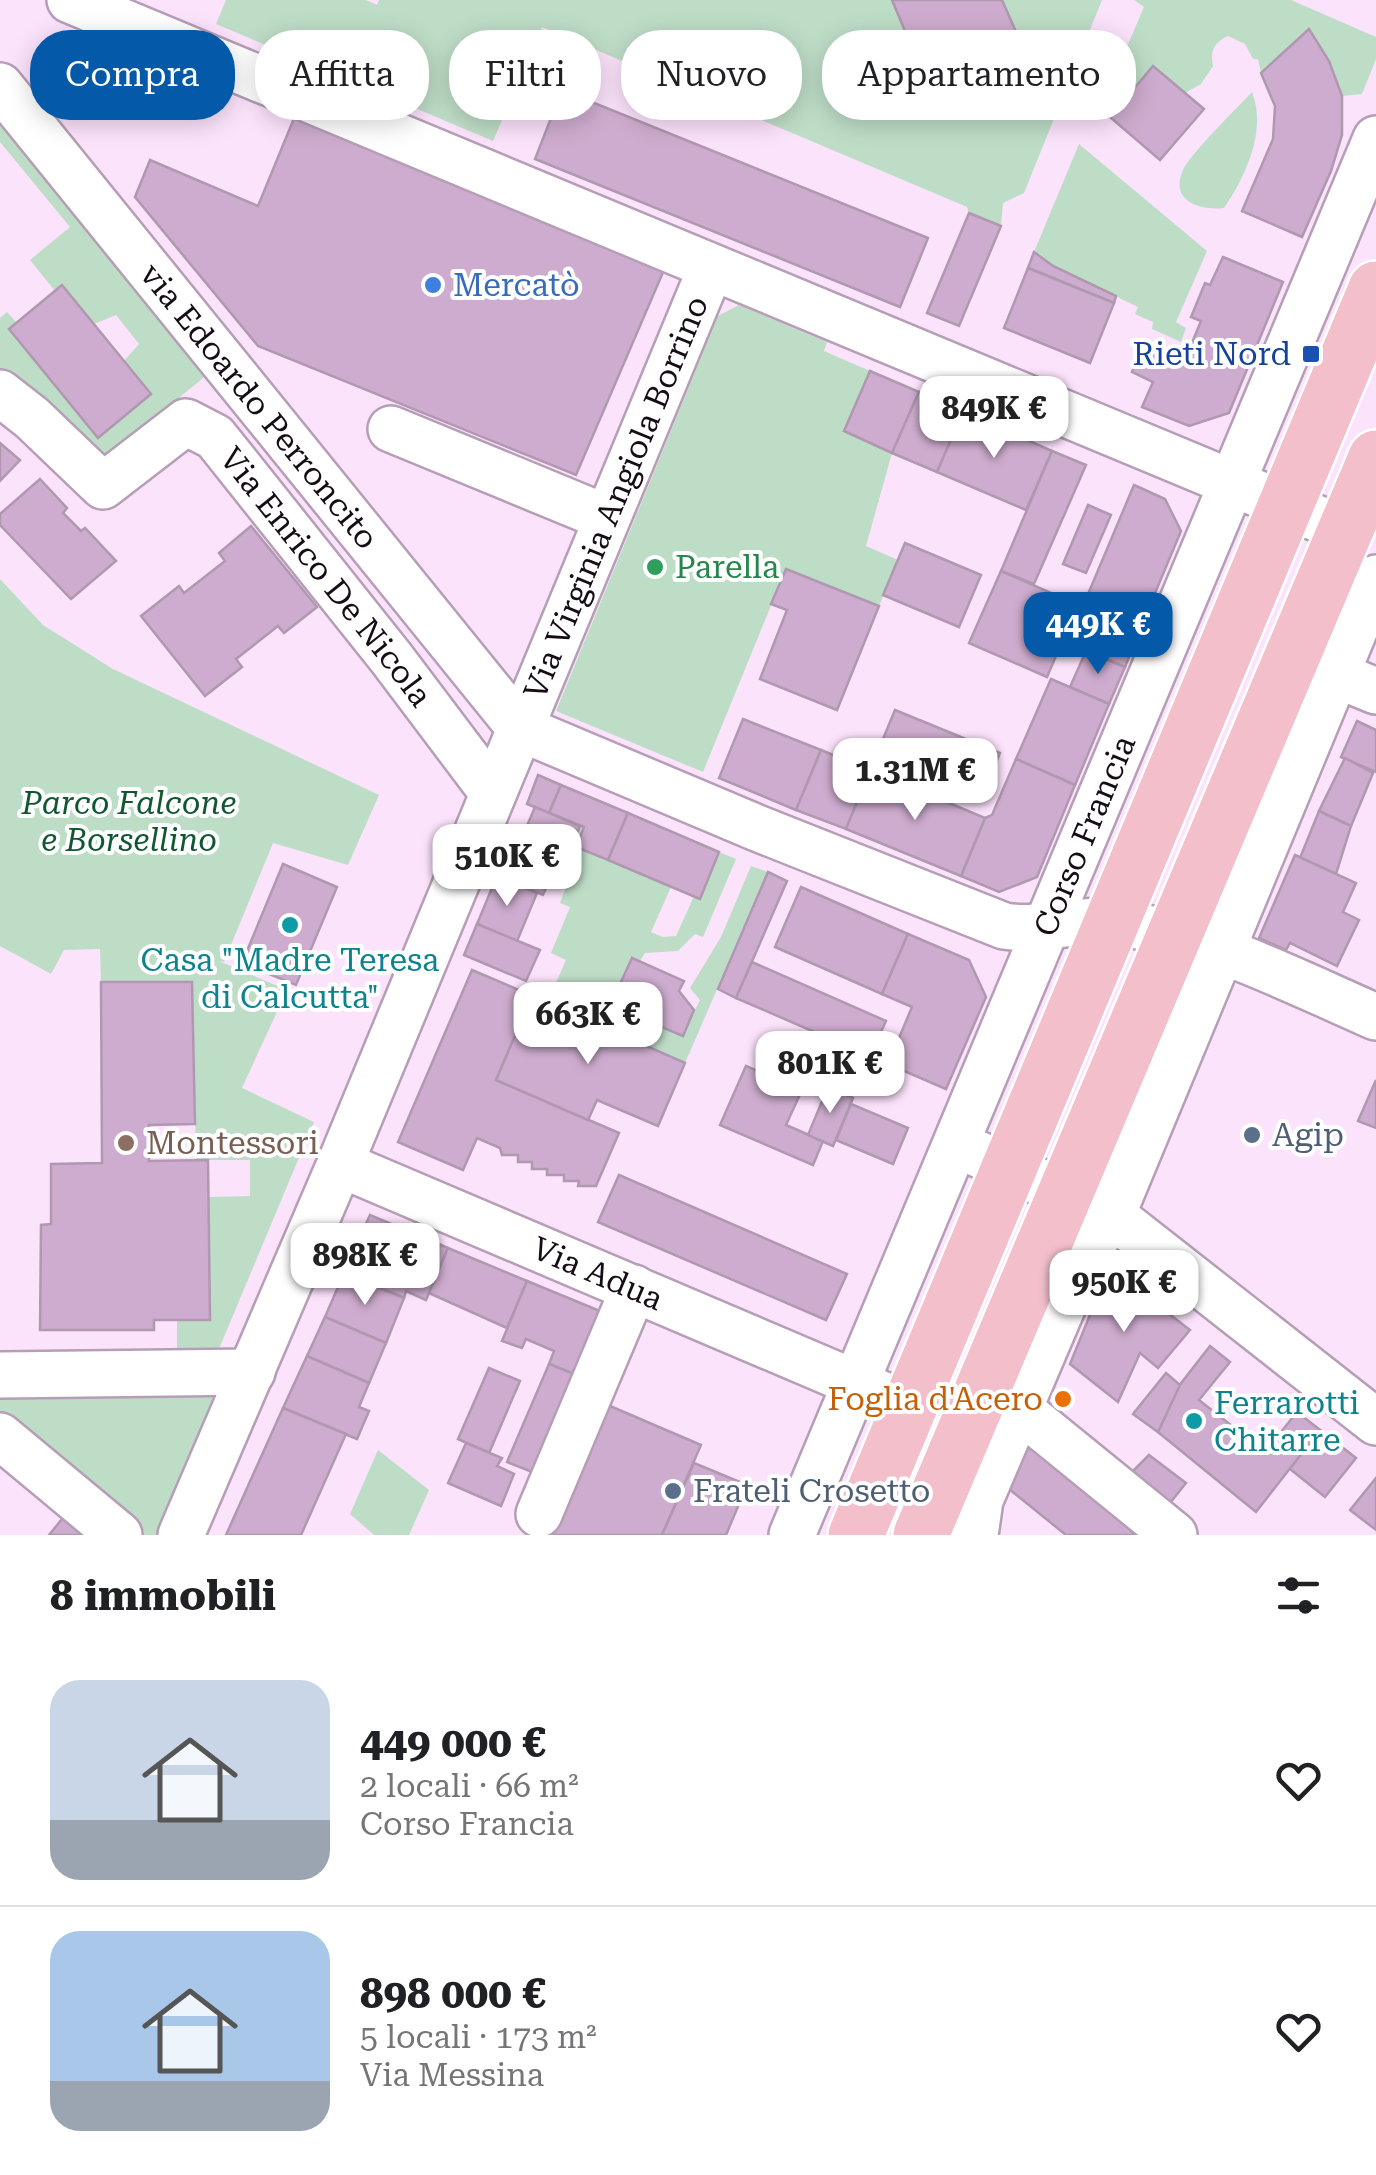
<!DOCTYPE html>
<html lang="it">
<meta charset="utf-8">
<style>
:root{--surface:#fff;--page:#f2f2f2;--text:#202124;--muted:#757577;--line:#e0e0e0;--accent:#045aa8}
body{margin:0;font-family:"Roboto Serif",serif;background:var(--page);color:var(--text);height:100vh;display:flex;flex-direction:column;font-size:38px;white-space:nowrap}
*{box-sizing:border-box;margin:0}
p{font-size:32px;color:var(--muted)}
.icon{flex:none;width:55px;height:55px;fill:none;stroke:currentColor;stroke-width:2;stroke-linecap:round;stroke-linejoin:round}
.map{position:relative;height:1535px;overflow:hidden}
.drawer{display:flex;flex-direction:column;background:var(--surface);flex:1}
.drawer>*{flex:none}
.guide{position:absolute;left:30px;top:30px;width:1318px;height:90px;display:flex;gap:20px}
.price{position:absolute;translate:-50% -85px;padding:0 22px;border-radius:20px;background:#fff;color:#222;font-size:32px;line-height:65px;filter:drop-shadow(0 2px 5px #0008)}
.price::after{content:'';position:absolute;left:50%;top:60px;width:30px;height:22px;margin-left:-15px;background:inherit;clip-path:polygon(0 0,100% 0,50% 100%)}
.price.on{background:var(--accent);color:#fff}
ul{padding:0;list-style:none}
li{display:flex;align-items:center;gap:30px;height:250px;padding:0 50px}
li+li{border-top:2px solid var(--line)}
li span{display:grid;place-items:center;flex:none;width:280px;height:200px;border-radius:30px;color:#555}
li>.icon{margin-inline-start:auto}
span .icon{width:120px;height:120px;fill:#fffc;stroke-width:1}
li b{font-size:42px}
h2{display:flex;justify-content:space-between;align-items:center;height:120px;padding:0 50px;font-size:42px}
.pill{padding:0 35px;border-radius:40px;background:var(--surface);box-shadow:0 5px 25px #0003;font-size:35px;line-height:90px}
.pill.on{background:var(--accent);color:#fff}
.map>svg:first-child{display:block}
</style>
<div class="map">
<svg width="1376" height="1535" viewBox="0 0 1376 1535">
<rect width="100%" height="100%" fill="#fce3fc"/>
<!-- green -->
<g fill="#beddc7">
<path d="M226 0H366L377 5 379 0H1102L1024 193 1003 203 1001 226 969 213 967 207 542 27 493 141 216 24Z"/>
<path d="M1134 0H1291L1376 37V59L1362 94 1342 96 1329 61 1308 30 1261 73 1258 59H1253L1245 44 1228 36C1214 43 1210 50 1213 66L1201 84 1185 93 1153 66 1110 117 1100 109 1144 7Z"/>
<path d="M1252 92C1267 130 1246 176 1224 208 1200 211 1169 201 1183 170 1190 154 1238 107 1252 92Z"/>
<path d="M0 106 214 369 100 463 32 394 0 370V318L7 312 17 323 9 330 98 438 151 394 124 361 139 344 116 315 94 324 62 286 55 291 30 260 70 227 0 142Z"/>
<path d="M1079 144 1207 251 1176 322 1186 328 1181 342 1152 329 1153 322 1135 314 1138 307 1053 266 1034 252Z"/>
<path d="M739 305 827 342 824 351 870 371 845 431 892 453 866 546 898 560 879 606 786 569 703 772 556 711 718 316Z"/>
<path d="M0 579 43 625 113 669 379 795 348 865 273 843 224 962 219 961 287 990 242 1088 314 1122 211 1368H177V1320H210L208 1197 250 1196V1160H196L192 983 101 982 100 949 64 950 51 974 0 946Z"/>
<path d="M580 826 584 827 576 847 671 887 651 932 663 937 676 936 694 896 700 898 719 852 736 859 703 937 695 934 678 951 645 953 640 961 632 958 621 981 625 984 615 1007 682 1036 700 1000 690 988 721 937 751 866 768 872 685 1063 547 1003 566 960 551 953 570 907 560 903 567 884 557 880Z"/>
<path d="M0 1378 246 1385 181 1535H119L0 1436Z"/>
<path d="M378 1450 429 1490 409 1535H374L350 1514Z"/>
</g>
<!-- building -->
<g fill="#ceaccf" stroke="#b098b0" stroke-width="2.5">
<path d="M892 0H1002L1027 57 933 98Z"/>
<path d="M1309 29 1329 61 1342 96V135L1331 171 1302 237 1242 211 1273 139 1275 106 1261 73Z"/>
<path d="M1153 66 1204 109 1160 160 1110 117Z"/>
<path d="M562 90 928 238 900 307 535 159Z"/>
<path d="M295 116 664 270 576 475 258 346 135 197 150 160 258 206Z"/>
<path d="M969 213 1001 226 959 326 927 313Z"/>
<path d="M1034 252 1053 266 1116 296 1114 303 1028 268Z"/>
<path d="M1223 257 1283 282 1229 413 1189 426 1142 407 1153 382 1132 372 1145 342 1175 354 1189 350 1201 321 1191 317 1205 283 1210 285Z"/>
<path d="M1028 268 1114 303 1090 363 1004 328Z"/>
<path d="M62 285 151 394 98 438 9 329Z"/>
<path d="M870 371 919 392 892 453 844 431Z"/>
<path d="M919 392 963 412 937 472 892 453Z"/>
<path d="M963 412 1052 451 1026 510 937 472Z"/>
<path d="M0 443 20 460 0 481Z"/>
<path d="M1052 451 1086 465 1034 584 1001 571Z"/>
<path d="M40 479 67 508 63 513 81 531 85 528 116 561 71 599 0 525V514Z"/>
<path d="M1134 485 1165 499 1181 531 1140 629 1083 606Z"/>
<path d="M1088 505 1111 515 1086 573 1063 564Z"/>
<path d="M251 526 317 607 284 633 278 626 236 659 242 667 205 696 141 616 179 586 184 593 225 561 219 553Z"/>
<path d="M905 543 981 575 959 627 883 595Z"/>
<path d="M786 569 879 606 837 710 760 679 787 610 771 604Z"/>
<path d="M1001 571 1051 593 1043 611 1070 623 1047 677 969 643Z"/>
<path d="M1102 614 1140 629 1125 667 1086 651Z"/>
<path d="M1086 651 1125 667 1109 704 1070 687Z"/>
<path d="M1051 679 1109 704 1075 785 1016 759Z"/>
<path d="M895 710 1000 753 988 781 910 749 900 774 873 763Z"/>
<path d="M743 719 821 750 796 810 719 778Z"/>
<path d="M1357 721 1376 730V772L1341 757Z"/>
<path d="M821 750 870 770 846 829 796 810Z"/>
<path d="M1345 758 1373 773 1351 826 1319 811Z"/>
<path d="M1016 759 1075 785 1037 877 999 892 961 876 985 818 992 815Z"/>
<path d="M870 770 985 818 961 876 846 829Z"/>
<path d="M538 775 561 785 549 813 527 804Z"/>
<path d="M561 785 628 813 608 860 576 847 584 827 549 813Z"/>
<path d="M535 807 580 826 557 880 512 861Z"/>
<path d="M1319 811 1351 826 1336 874 1300 858Z"/>
<path d="M628 813 719 852 700 899 608 860Z"/>
<path d="M1295 855 1356 883 1343 912 1359 920 1337 966 1290 943 1286 950 1259 938Z"/>
<path d="M505 858 551 877 543 895 497 876Z"/>
<path d="M283 864 337 887 296 985 242 963Z"/>
<path d="M768 872 787 881 736 998 718 989Z"/>
<path d="M497 876 537 893 517 941 477 924Z"/>
<path d="M801 887 908 934 882 994 775 947Z"/>
<path d="M477 924 540 950 526 981 464 955Z"/>
<path d="M908 934 969 960 986 997 946 1089 888 1064 912 1007 882 994Z"/>
<path d="M632 958 684 981 679 991 694 1010 683 1036 615 1007 625 984 621 982Z"/>
<path d="M752 962 886 1021 870 1056 736 998Z"/>
<path d="M472 970 547 1002 542 1015 527 1008 496 1080 619 1133 596 1186H578L579 1181H564V1175H547V1169H532V1162H518V1155H502L500 1148 477 1138 463 1170 398 1142Z"/>
<path d="M101 982H192L195 1124 149 1125V1161L208 1160 210 1320H154V1330H40L41 1225 51 1224V1164L102 1163Z"/>
<path d="M547 1002 685 1063 658 1126 597 1100 588 1120 496 1080 527 1008 542 1015Z"/>
<path d="M746 1066 802 1090 786 1125 823 1141 813 1165 720 1125Z"/>
<path d="M1376 1080V1128L1358 1121Z"/>
<path d="M828 1087 853 1098 833 1146 808 1135Z"/>
<path d="M851 1104 908 1128 893 1164 836 1140Z"/>
<path d="M619 1175 847 1274 826 1320 598 1222Z"/>
<path d="M370 1215 448 1248 426 1300 406 1291 404 1298 344 1273Z"/>
<path d="M448 1248 527 1281 507 1328 429 1293Z"/>
<path d="M1109 1268 1190 1330 1158 1368 1140 1353 1118 1402 1070 1364Z"/>
<path d="M344 1273 404 1298 386 1343 325 1317Z"/>
<path d="M527 1281 612 1316 584 1378 549 1364 554 1351 526 1339 522 1348 502 1341Z"/>
<path d="M325 1317 386 1343 369 1383 307 1356Z"/>
<path d="M1210 1346 1230 1362 1199 1400 1265 1452 1297 1412 1320 1430 1256 1512 1158 1432 1175 1391Z"/>
<path d="M307 1356 369 1383 359 1407 369 1411 357 1439 283 1408Z"/>
<path d="M549 1364 584 1378 542 1476 507 1462Z"/>
<path d="M489 1368 520 1381 489 1453 458 1439Z"/>
<path d="M1166 1373 1180 1385 1158 1432 1133 1414Z"/>
<path d="M603 1403 701 1445 662 1535H546Z"/>
<path d="M283 1408 346 1434 301 1535H226Z"/>
<path d="M1320 1430 1356 1458 1325 1497 1290 1469Z"/>
<path d="M1029 1442 1123 1519 1134 1535H1066L1009 1489Z"/>
<path d="M466 1443 502 1458 497 1466 514 1474 501 1506 448 1483Z"/>
<path d="M1149 1455 1186 1483 1162 1513 1123 1481Z"/>
<path d="M694 1463 747 1485 726 1535H662Z"/>
<path d="M1376 1478V1530L1350 1510Z"/>
<path d="M71 1508 105 1535H49Z"/>
</g>
<g fill="none" stroke-linecap="round" stroke-linejoin="round">
<defs>
<g id="minor">
<path d="M70 0 1345 530"/>
<path id="s1" d="M0 86 520 728 757 828 1004 926C1041 932 1076 918 1113 922 1197 932 1298 983 1376 1017"/>
<path id="s2" d="M0 393 32 418 103 486 186 422 215 437 392 659 493 793"/>
<path d="M391 429 607 518"/>
<path d="M1337 675 1376 691"/>
<path d="M978 1154 1112 1215 1376 1422"/>
<path id="s3" d="M340 1164 881 1394"/>
<path d="M0 1375 252 1372"/>
<path d="M1019 1409 1174 1535"/>
<path d="M0 1436 119 1535"/>
<path d="M539 1514 634 1288"/>
<path id="s4" d="M181 1535 340 1164 711 268"/>
<path id="s5" d="M792 1535 1376 139"/>
<path d="M975 1535 980 1500 1083 1259 1113 1213 1376 578"/>
</g>
<g id="major">
<path d="M856 1535 1376 289"/>
<path d="M921 1535 1376 458"/>
</g>
</defs>
<!-- minor casing -->
<use href="#minor" stroke="#b69eb6" stroke-width="50"/>
<!-- major casing -->
<use href="#major" stroke="#fff" stroke-width="60"/>
<!-- minor -->
<use href="#minor" stroke="#fff" stroke-width="45"/>
<!-- major -->
<use href="#major" stroke="#f2bfcb" stroke-width="55"/>
</g>
<!-- markers -->
<circle fill="#3f7fe0" stroke="#fff" stroke-width="4" cx="433" cy="285" r="10"/>
<rect fill="#1a4fb4" stroke="#fff" stroke-width="4" x="1301" y="344" width="20" height="20" rx="5"/>
<circle fill="#2e9e5b" stroke="#fff" stroke-width="4" cx="655" cy="567" r="10"/>
<g fill="#0f9aa8" stroke="#fff" stroke-width="4">
<circle cx="290" cy="925" r="10"/>
<circle cx="1194" cy="1421" r="10"/>
</g>
<g fill="#5c6f8a" stroke="#fff" stroke-width="4">
<circle cx="1252" cy="1135" r="10"/>
<circle cx="673" cy="1491" r="10"/>
</g>
<circle fill="#8d6e63" stroke="#fff" stroke-width="4" cx="126" cy="1143" r="10"/>
<circle fill="#e8710a" stroke="#fff" stroke-width="4" cx="1063" cy="1399" r="10"/>
<g text-anchor="middle" stroke-width="8" stroke-linejoin="round" paint-order="stroke">
<!-- shop labels -->
<g font-size="32" fill="#366cbe" stroke="#fff" text-anchor="start">
<text x="453" y="296">Mercatò</text>
</g>
<!-- transit labels -->
<g font-size="32" fill="#164399" stroke="#fff" text-anchor="end">
<text x="1291" y="365">Rieti Nord</text>
</g>
<!-- street labels -->
<g font-size="32" fill="#150c15" stroke="#fff">
<text dy="11" stroke="none"><textPath href="#s1" startOffset="412">via Edoardo Perroncito</textPath></text>
<text dy="11" stroke="none"><textPath href="#s4" startOffset="1125">Via Virginia Angiola Borrino</textPath></text>
<text dy="11" stroke="none"><textPath href="#s2" startOffset="455">Via Enrico De Nicola</textPath></text>
<text dy="11" stroke="none"><textPath href="#s5" startOffset="758">Corso Francia</textPath></text>
<text dy="11" stroke="none"><textPath href="#s3" startOffset="280">Via Adua</textPath></text>
</g>
<!-- leisure labels -->
<g font-size="32" fill="#27864d" stroke="#fff" text-anchor="start">
<text x="675" y="578">Parella</text>
</g>
<!-- park labels -->
<g font-size="32" font-style="italic" fill="#115731" stroke="#fff">
<text x="129" y="814">Parco Falcone<tspan x="129" dy="37">e Borsellino</tspan></text>
</g>
<!-- culture labels -->
<g font-size="32" fill="#0d838f" stroke="#fff">
<text x="290" y="971">Casa "Madre Teresa<tspan x="290" dy="37">di Calcutta"</tspan></text>
<text x="1214" y="1414" text-anchor="start">Ferrarotti<tspan x="1214" dy="37">Chitarre</tspan></text>
</g>
<!-- service labels -->
<g font-size="32" fill="#4e5e75" stroke="#fff" text-anchor="start">
<text x="1272" y="1146">Agip</text>
<text x="693" y="1502">Frateli Crosetto</text>
</g>
<!-- education labels -->
<g font-size="32" fill="#785e54" stroke="#fff" text-anchor="start">
<text x="146" y="1154">Montessori</text>
</g>
<!-- food labels -->
<g font-size="32" fill="#c56008" stroke="#fff" text-anchor="end">
<text x="1043" y="1410">Foglia d'Acero</text>
</g>
</g>
</svg>
<b class="price" style="left:994px;top:461px">849K €</b>
<b class="price on" style="left:1098px;top:677px">449K €</b>
<b class="price" style="left:915px;top:823px">1.31M €</b>
<b class="price" style="left:507px;top:909px">510K €</b>
<b class="price" style="left:588px;top:1067px">663K €</b>
<b class="price" style="left:830px;top:1116px">801K €</b>
<b class="price" style="left:365px;top:1308px">898K €</b>
<b class="price" style="left:1124px;top:1335px">950K €</b>
<div class="guide">
<a class="pill on">Compra</a>
<a class="pill">Affitta</a>
<a class="pill">Filtri</a>
<a class="pill">Nuovo</a>
<a class="pill">Appartamento</a>
</div>
</div>
<section class="drawer">
<h2>8 immobili<svg class="icon" aria-label="filters" viewBox="0 0 24 24"><path d="M4 7h16M4 17h16"/><circle cx="9" cy="7" r="2"/><circle cx="15" cy="17" r="2"/></svg></h2>
<ul>
<li><span style="background:linear-gradient(#c9d6e8 70%,#9aa5b1 0)"><svg class="icon" aria-label="home" viewBox="0 0 24 24"><path d="M3 11l9-7 9 7M6 9v11h12V9"/></svg></span><div><b>449 000 €</b><p>2 locali · 66 m²</p><p>Corso Francia</p></div><svg class="icon" aria-label="heart" viewBox="0 0 24 24"><path d="M12 20l-8-8c-3-5 5-10 8-4 3-6 11-1 8 4z"/></svg></li>
<li><span style="background:linear-gradient(#a9c7e8 75%,#9aa5b1 0)"><svg class="icon" aria-label="home" viewBox="0 0 24 24"><path d="M3 11l9-7 9 7M6 9v11h12V9"/></svg></span><div><b>898 000 €</b><p>5 locali · 173 m²</p><p>Via Messina</p></div><svg class="icon" aria-label="heart" viewBox="0 0 24 24"><path d="M12 20l-8-8c-3-5 5-10 8-4 3-6 11-1 8 4z"/></svg></li>
</ul>
</section>
